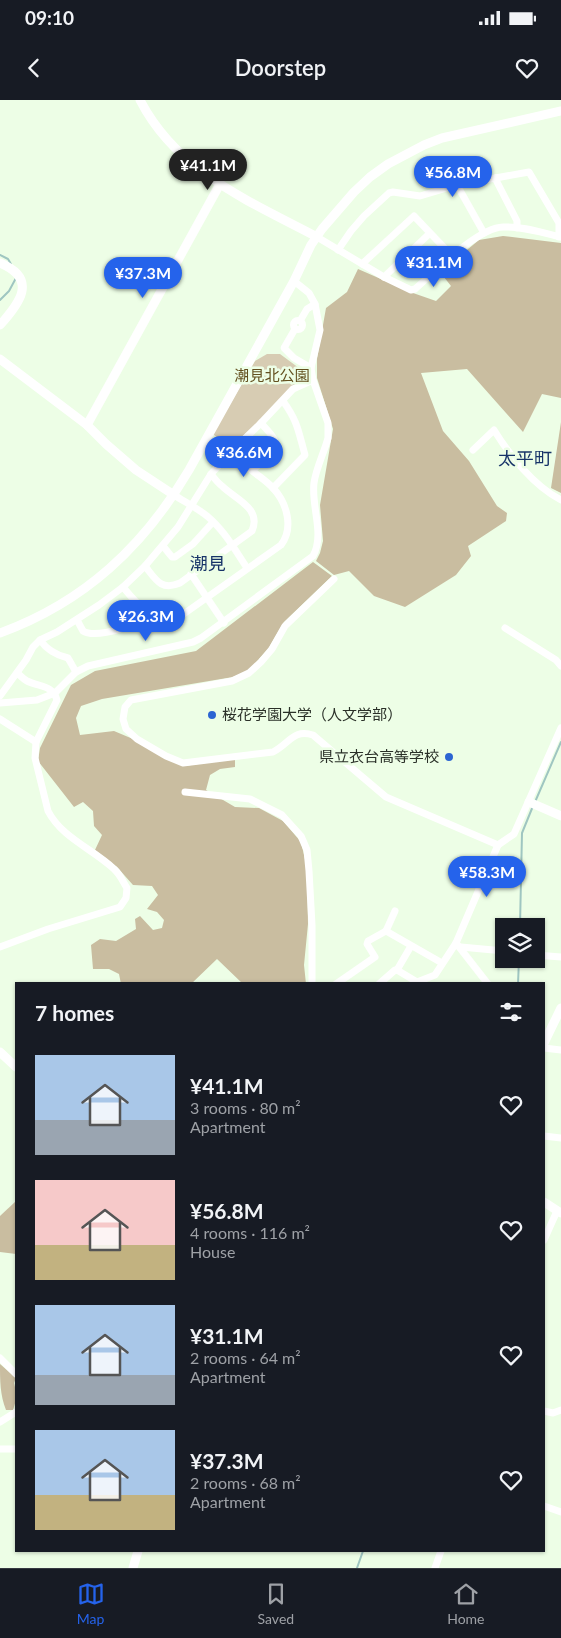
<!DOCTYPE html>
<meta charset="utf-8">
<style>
:root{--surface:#171b24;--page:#20242c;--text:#f1f3f6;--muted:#9ea1a6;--line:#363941;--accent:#2563eb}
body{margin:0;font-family:Lato,"Noto Sans JP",sans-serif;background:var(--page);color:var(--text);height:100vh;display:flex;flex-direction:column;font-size:19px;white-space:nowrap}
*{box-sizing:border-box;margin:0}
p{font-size:16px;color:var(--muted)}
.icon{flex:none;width:28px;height:28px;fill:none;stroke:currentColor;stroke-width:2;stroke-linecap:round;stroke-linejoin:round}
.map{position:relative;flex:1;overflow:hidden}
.drawer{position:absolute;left:15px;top:882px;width:530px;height:570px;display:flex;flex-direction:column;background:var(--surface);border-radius:0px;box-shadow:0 1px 4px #0004}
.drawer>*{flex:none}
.fabs{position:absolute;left:495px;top:818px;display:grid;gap:10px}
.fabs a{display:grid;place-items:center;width:50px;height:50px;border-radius:0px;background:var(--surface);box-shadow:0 1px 4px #0004;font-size:25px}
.price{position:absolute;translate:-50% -42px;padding:0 11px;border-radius:18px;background:var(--accent);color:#fff;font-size:16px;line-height:32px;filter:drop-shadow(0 1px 2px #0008)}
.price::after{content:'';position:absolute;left:50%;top:30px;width:15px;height:11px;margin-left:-8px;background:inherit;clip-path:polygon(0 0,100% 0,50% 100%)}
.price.on{background:#222;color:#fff}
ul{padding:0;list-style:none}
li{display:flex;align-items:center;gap:15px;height:125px;padding:0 20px}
li span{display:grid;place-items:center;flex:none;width:140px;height:100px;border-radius:0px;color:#555}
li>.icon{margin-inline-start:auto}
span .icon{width:60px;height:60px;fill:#fffc;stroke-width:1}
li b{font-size:21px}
h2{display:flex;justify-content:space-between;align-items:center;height:60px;padding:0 20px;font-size:21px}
.status{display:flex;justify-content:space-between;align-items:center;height:35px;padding:0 25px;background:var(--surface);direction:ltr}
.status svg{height:14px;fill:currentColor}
header{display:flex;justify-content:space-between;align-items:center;height:65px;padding:0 20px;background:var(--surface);font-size:22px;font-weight:600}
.tabs{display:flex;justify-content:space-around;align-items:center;height:70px;border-top:1px solid var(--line);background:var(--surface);font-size:14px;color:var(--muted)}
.tabs a{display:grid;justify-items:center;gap:2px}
.tabs .on{color:var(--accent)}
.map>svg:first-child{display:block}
</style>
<div class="status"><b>09:10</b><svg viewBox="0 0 49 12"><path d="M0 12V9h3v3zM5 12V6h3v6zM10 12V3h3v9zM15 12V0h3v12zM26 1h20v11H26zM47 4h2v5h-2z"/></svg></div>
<header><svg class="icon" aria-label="back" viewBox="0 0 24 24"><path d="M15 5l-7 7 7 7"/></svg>Doorstep<svg class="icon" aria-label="heart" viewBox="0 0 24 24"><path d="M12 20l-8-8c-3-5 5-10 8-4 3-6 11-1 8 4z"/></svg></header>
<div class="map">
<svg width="561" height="1468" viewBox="0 0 561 1468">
<rect width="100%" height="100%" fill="#edfee6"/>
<!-- green -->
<path fill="#d7ccb3" d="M267 254H280L303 271 309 278 229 348 213 334 255 261Z"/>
<!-- forest -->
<g fill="#c9bda0">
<path d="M503 136 561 143V298L542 294 523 332 467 269 421 273 443 331 469 361 497 406 507 413 506 421 468 446 471 456 456 475 405 507 374 496 349 471 334 475 316 461 320 453 323 441 320 405 333 329 317 278V259L326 208 347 192 358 169 413 193 436 201 451 186 440 172 479 140Z"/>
<path d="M561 322V393L551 388Z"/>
<path d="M313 462 332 476 284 522 268 549 248 571 233 577 102 599 81 606 76 618 80 635 114 631 133 639 184 666 235 659V667L220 669 210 675 206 690 235 707 259 708 283 721 301 742 307 768 308 824 304 865 306 884H243L217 859 191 884H121L119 874 109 869H93L91 845 100 839 116 841 136 829 135 819 140 816 153 830 162 828 164 820 157 812 147 809 158 795 152 786 133 785 117 767 95 750 102 735 94 726 93 711 83 702 74 707 38 661 40 648 71 585 95 571 196 551Z"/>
<path d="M16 1101V1154L0 1152V1116Z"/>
<path d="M0 1264 16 1278 14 1283C17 1295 17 1298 13 1310H6C0 1295 0 1280 0 1264Z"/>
</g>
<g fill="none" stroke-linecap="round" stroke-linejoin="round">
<!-- stream -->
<g stroke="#9fc6c1" stroke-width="2">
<path d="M0 155 8 159 11 164"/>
<path d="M0 200 9 191 16 178"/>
<path d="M535 702 561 642"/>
<path d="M520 826 522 733 533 706"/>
<path d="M518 884 519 859"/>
<path d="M357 1468 363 1451"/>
</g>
<!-- street -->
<g stroke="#fff" stroke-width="7">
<path d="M495 78 517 121V128"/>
<path d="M457 85 484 133"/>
<path d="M317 137 384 177 411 190 415 189C435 172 477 128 503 127 522 126 543 133 561 137"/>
<path d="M338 150 351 131 364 116 389 93 393 92 420 96 457 85 529 72 559 123V137"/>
<path d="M362 164 414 116 453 157"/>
<path d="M384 177 429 134"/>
<circle cx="298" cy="225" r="4.5"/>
<path d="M300 221 307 209 315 204"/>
<path d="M295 229 284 248 294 258 311 268"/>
<path d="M473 350 494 330C510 356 534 386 561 400"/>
<path d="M253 370C259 364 280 349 274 339 271 333 265 328 261 323"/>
<path d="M273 388 305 355C298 330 298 322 283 301"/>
<path d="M174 395C185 402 197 408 207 416 224 430 235 450 247 468"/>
<path d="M163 446 172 457H175L193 444 213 422"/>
<path d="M145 466C156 480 161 491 180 483L252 431C262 408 235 399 222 386 218 383 214 378 211 374"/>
<path d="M191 474 224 523"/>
<path d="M334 479 285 526 272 549 261 562 249 573 232 581 131 600 125 607 123 619 126 629 137 639 166 656 183 663 273 652C290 643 293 629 313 635L386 697 498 745"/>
<path d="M123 487C138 505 152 523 178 518L281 445C294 428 287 403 273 388 264 378 251 372 243 362 239 359 236 354 233 350"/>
<path d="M77 520 83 531C92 537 121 531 129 524 134 520 137 513 141 508"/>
<path d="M505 528 556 560 561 566"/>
<path d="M40 540C47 550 55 555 68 558L76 572"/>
<path d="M0 596 26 560 33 547 40 540 57 532 99 505 123 487 145 466 178 427 211 374 233 350 261 323 293 289 313 280"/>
<path d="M0 603 37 600 55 593 76 572 88 566 193 542 201 538 313 456C325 434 311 407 314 383 316 368 324 353 328 338V323L313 280 311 268 320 230 315 204 309 193 294 181"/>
<path d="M0 619 36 642"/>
<path d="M185 692 250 699 282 715 301 736 307 750 309 771 312 825V884"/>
<path d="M395 811 386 831 442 863"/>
<path d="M456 843 488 884"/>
<path d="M0 847 48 829 120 807 126 798 127 788C123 782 120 774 114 769 93 749 62 738 48 711L35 658 36 642 57 600C53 585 39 587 27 581 23 579 20 575 17 573"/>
<path d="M461 847 504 851"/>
<path d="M536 855 561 857"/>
<path d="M397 870 411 846"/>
<path d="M336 884 375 857 367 844 368 841 386 831"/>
<path d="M379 884 395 870H397L417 882 435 875 456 843 498 745 514 734 561 628"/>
<path d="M544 948 561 950"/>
<path d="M544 1036 561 1038"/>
<path d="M544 1140 557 1111"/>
<path d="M0 1258 16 1274"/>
<path d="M544 1311 553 1313 561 1310"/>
<path d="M0 1322 16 1312"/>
<path d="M0 1349H16"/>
<path d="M544 1406 561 1412"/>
<path d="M435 1468 441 1451"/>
</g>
<!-- secondary -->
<g stroke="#fff" stroke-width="9">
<path d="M140 0C177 72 249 101 317 137"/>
<path d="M0 163C39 179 19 204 0 225"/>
<path d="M0 259 87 325 106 344 136 370 174 395"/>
<path d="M87 325 220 84"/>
<path d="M0 533C85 502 144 446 189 370L294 181 311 145 322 129 354 92 370 77 388 64 424 45 442 38 561 11"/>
<path d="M529 702 561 716"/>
<path d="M544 943 561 908"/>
<path d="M0 952 16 967"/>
<path d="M544 1102 561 1113"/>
<path d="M133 1468 138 1451"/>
</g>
</g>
<!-- markers -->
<g fill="#2c65d2" stroke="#edfee6" stroke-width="2">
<circle cx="212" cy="615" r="5"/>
<circle cx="449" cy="657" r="5"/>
</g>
<g text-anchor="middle" stroke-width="5" stroke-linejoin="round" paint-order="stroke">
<!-- park labels -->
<g font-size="15" fill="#63501f" stroke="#edfee6">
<text x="272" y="281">潮見北公園</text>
</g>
<!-- poi labels -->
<g font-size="15" fill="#2a3028" stroke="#edfee6" text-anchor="start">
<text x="222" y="620">桜花学園大学（人文学部）</text>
<text x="439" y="662" text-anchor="end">県立衣台高等学校</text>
</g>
<!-- quarter labels -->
<g font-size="18" fill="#173368" stroke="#edfee6">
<text x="525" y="365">太平町</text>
<text x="208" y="470">潮見</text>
</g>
</g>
</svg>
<div class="fabs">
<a><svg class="icon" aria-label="layers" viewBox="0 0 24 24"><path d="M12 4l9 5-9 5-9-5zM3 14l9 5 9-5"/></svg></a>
</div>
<b class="price on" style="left:208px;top:91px">¥41.1M</b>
<b class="price" style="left:453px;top:98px">¥56.8M</b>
<b class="price" style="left:434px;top:188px">¥31.1M</b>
<b class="price" style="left:143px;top:199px">¥37.3M</b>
<b class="price" style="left:244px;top:378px">¥36.6M</b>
<b class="price" style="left:146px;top:542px">¥26.3M</b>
<b class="price" style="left:487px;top:798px">¥58.3M</b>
<section class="drawer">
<h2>7 homes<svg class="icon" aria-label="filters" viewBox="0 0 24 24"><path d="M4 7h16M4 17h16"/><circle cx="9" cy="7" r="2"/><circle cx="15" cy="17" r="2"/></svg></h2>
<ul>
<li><span style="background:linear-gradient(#a9c7e8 65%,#9aa5b1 0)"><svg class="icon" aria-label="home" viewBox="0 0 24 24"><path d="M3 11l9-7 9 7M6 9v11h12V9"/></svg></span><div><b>¥41.1M</b><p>3 rooms · 80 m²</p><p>Apartment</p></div><svg class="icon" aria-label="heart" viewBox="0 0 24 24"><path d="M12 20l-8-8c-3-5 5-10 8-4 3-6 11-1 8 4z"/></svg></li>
<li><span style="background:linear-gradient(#f6c9c9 65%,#c2b280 0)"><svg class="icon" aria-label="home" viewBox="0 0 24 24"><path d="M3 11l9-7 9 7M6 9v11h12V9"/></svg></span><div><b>¥56.8M</b><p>4 rooms · 116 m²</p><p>House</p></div><svg class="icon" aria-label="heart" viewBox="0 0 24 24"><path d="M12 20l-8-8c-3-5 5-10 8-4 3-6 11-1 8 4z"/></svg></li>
<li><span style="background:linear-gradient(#a9c7e8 70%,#9aa5b1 0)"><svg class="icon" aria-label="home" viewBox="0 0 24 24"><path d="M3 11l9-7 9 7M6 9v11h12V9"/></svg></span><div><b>¥31.1M</b><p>2 rooms · 64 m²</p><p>Apartment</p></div><svg class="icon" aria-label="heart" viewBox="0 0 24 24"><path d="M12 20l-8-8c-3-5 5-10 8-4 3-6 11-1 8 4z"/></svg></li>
<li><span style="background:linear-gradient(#a9c7e8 65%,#c2b280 0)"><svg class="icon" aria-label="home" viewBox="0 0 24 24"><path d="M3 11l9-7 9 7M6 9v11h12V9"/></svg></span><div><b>¥37.3M</b><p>2 rooms · 68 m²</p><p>Apartment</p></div><svg class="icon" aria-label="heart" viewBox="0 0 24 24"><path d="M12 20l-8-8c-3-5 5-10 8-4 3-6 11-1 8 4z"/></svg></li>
</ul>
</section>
</div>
<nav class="tabs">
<a class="on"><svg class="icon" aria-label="map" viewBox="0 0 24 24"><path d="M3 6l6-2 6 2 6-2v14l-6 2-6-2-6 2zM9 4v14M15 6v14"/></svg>Map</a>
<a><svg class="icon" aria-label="saved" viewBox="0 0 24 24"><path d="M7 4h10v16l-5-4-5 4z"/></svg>Saved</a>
<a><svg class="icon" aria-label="home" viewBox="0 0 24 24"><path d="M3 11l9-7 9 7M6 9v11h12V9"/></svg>Home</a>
</nav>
